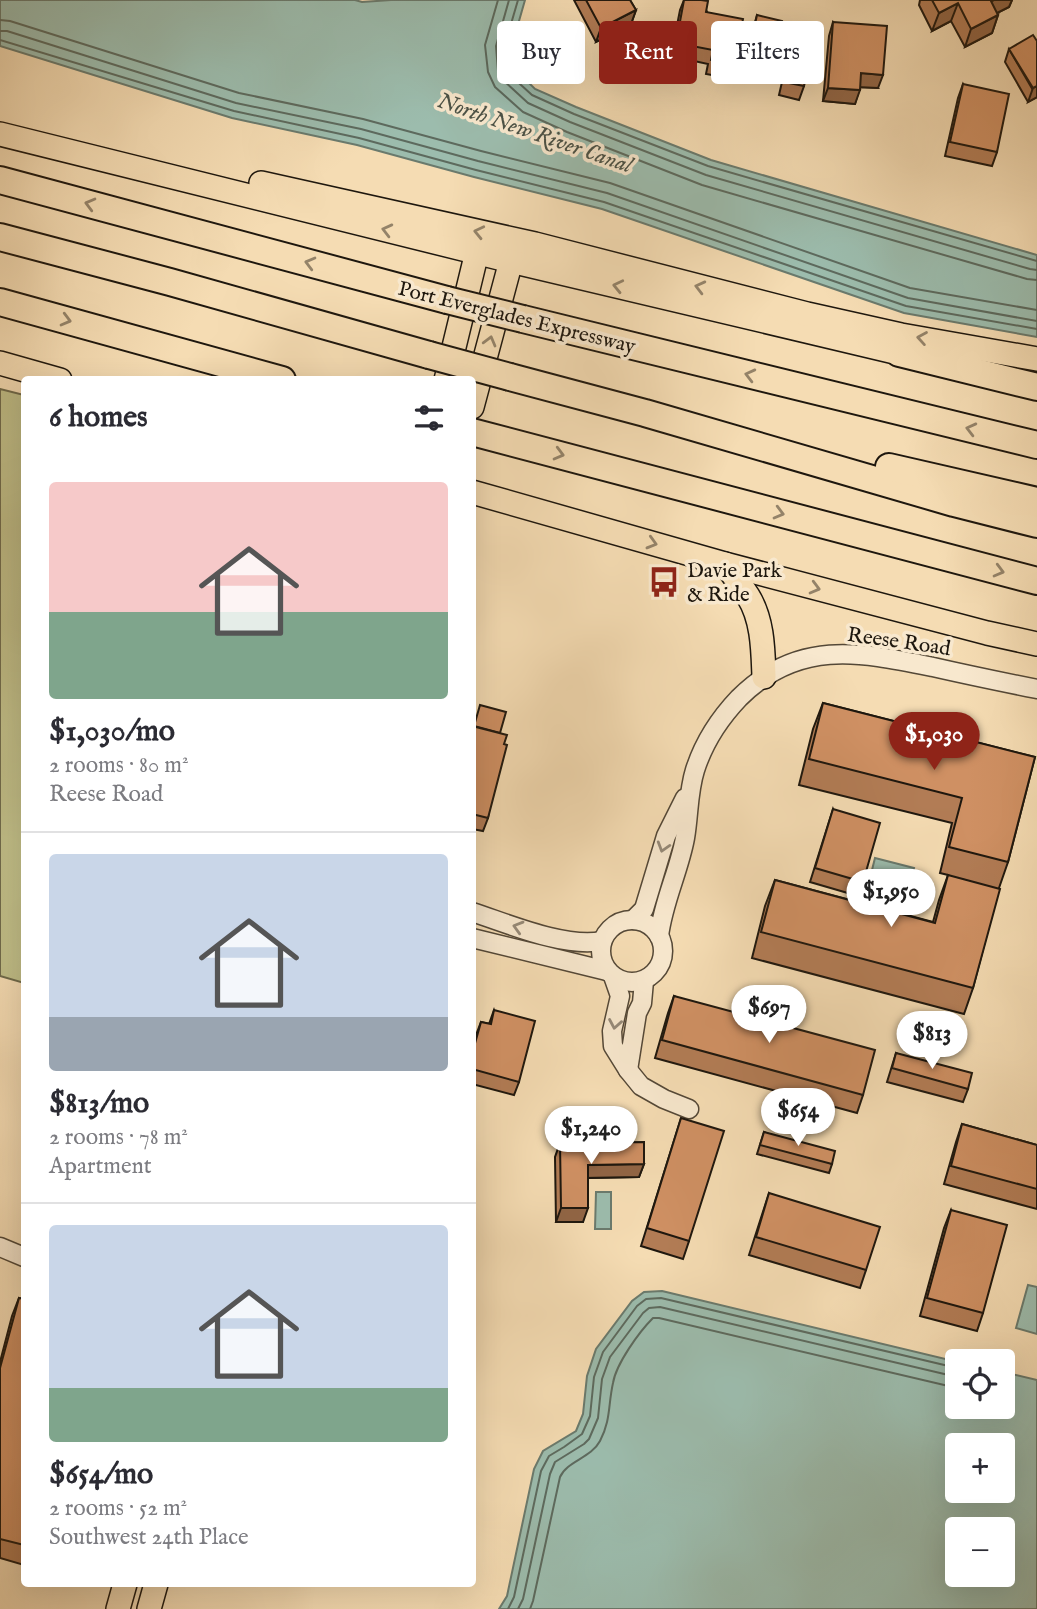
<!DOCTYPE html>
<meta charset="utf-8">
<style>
:root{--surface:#fff;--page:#f2f2f3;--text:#2b2b33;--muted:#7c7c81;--line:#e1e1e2;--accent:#8f2418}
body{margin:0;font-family:"IM FELL English",serif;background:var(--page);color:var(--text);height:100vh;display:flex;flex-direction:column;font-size:26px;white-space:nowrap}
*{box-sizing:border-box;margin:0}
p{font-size:23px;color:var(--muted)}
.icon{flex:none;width:38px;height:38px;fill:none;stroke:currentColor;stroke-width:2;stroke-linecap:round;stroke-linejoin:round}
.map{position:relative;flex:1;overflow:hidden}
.side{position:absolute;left:21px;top:376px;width:455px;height:1211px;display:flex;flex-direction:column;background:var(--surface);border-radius:7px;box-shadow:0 7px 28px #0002}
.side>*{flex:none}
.hud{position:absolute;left:497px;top:21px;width:434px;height:63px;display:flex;gap:14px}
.buttons{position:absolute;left:945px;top:1349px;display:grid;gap:14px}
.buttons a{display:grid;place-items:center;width:70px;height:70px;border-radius:7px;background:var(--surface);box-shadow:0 7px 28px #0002;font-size:35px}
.price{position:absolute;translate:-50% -60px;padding:0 16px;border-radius:24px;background:#fff;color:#222;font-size:23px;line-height:46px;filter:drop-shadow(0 2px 4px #0008)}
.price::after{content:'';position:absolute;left:50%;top:42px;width:21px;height:16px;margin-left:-10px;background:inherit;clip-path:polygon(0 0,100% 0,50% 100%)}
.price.current{background:var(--accent);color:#fff}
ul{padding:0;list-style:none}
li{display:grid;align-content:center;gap:14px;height:371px;padding:0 28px}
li+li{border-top:2px solid var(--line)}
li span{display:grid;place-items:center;height:217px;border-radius:7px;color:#555}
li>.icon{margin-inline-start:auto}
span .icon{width:126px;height:126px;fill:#fffc;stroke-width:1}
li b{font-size:30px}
h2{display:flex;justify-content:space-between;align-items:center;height:84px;padding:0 28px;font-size:30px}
.pill{padding:0 24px;border-radius:7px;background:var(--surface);box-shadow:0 7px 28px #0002;font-size:24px;line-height:63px}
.pill.current{background:var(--accent);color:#fff}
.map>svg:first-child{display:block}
</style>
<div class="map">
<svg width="1037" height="1609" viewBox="0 0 1037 1609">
<rect width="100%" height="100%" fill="#f5dcb3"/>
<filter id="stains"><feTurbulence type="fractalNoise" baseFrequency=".00286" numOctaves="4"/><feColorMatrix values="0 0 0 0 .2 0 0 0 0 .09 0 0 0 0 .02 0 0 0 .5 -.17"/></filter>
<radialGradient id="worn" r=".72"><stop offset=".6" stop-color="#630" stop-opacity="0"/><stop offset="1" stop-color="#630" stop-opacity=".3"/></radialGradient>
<!-- green -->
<path fill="#c1bf89" stroke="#706b4c" stroke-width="2" d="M0 389 24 395V983L0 976Z"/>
<!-- water -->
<g fill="#9cbcad" stroke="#6a7a6d" stroke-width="2" fill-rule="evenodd">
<path d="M0 0H355L362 2 391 0H525L511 49 514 68 535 89 576 107 711 160 1037 255V337L904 313 602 209 474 177 357 145 232 118 0 46Z"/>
<path d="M875 858 914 868 909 885 871 874Z"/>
<path d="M596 1192H611V1229H595Z"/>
<path d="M1028 1285 1037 1287V1334L1016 1328Z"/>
<path d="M662 1291 958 1362 957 1407H1003V1372L1037 1380V1609H499L507 1596 534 1469 543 1451 576 1431 583 1414 587 1376 596 1349 632 1301 644 1292ZM957 1446H1003V1491H957ZM957 1530H1003V1575H957Z"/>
</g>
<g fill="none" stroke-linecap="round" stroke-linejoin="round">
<!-- shore -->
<g stroke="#5d6a5e" stroke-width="2">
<path d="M498 0 485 45 488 72 495 87 523 112 567 132 702 185 1027 279 1037 280"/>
<path d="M509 0 496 46 498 71 503 80 528 103 570 122 706 175 1030 269 1037 270"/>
<path d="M518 0 504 48 507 69 509 74 532 95 574 114 708 166 1037 261"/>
<path d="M0 20 10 21 239 93 363 119 481 151 610 183 910 288 1037 310"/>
<path d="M0 31H7L236 103 361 129 478 161 607 193 908 298 1037 321"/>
<path d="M0 40 234 111 359 138 476 170 604 202 906 306 1037 329"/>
<path d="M508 1609 514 1597 541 1471 549 1456 564 1447 582 1434 590 1416 594 1377 603 1352 637 1306 646 1299 661 1298 957 1368"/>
<path d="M518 1609 523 1599 550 1474 555 1462 584 1444 589 1439 598 1418 602 1379 610 1357 643 1313 649 1308 660 1307 957 1377"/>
<path d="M530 1609 533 1601 560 1477C567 1461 591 1458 600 1441 611 1420 608 1405 613 1383 616 1364 639 1332 653 1318H659L957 1388"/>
</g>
<defs>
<g id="minor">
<path d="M472 912C509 924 564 948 602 941"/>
<circle cx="632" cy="951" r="31"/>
<path d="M633 920 644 909 666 836 685 798"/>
<path d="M659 936C663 902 679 871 685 838 689 815 688 792 695 770 704 742 719 719 739 698 798 639 859 652 933 667 968 675 1002 682 1037 689"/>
<path d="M472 938 607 971"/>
<path d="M613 976 620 996 612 1031 613 1046 628 1070 641 1086 664 1099 689 1109"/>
<path d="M628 1070 637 1013 642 1003 644 981"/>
<path d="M0 1247 24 1257"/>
</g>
<g id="major">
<path d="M0 134 511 261 899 353 916 355"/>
<path d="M261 183 535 244 807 314 901 335 1037 359"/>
<path d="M0 363 60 380"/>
<path d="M446 380 477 252"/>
<path d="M472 407 511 261"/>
<path d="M472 492 725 564 987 633 1037 644"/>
<path d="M725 564C733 575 741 585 748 596 763 620 763 650 764 677"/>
<path d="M118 1609 125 1584"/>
<path d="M149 1609 156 1584"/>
</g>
<g id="highway">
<path d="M0 180 447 300"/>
<path d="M0 237 170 282 429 355"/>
<path d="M0 302 282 380"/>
<path d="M523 319 1037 445"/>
<path d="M899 353 1037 387"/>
<path d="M510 377 645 413 954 503 1037 524"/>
<path d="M472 432 1037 581"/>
<path d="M889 467 1037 501"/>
</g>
</defs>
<!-- minor casing -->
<use href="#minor" stroke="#544837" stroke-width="21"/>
<!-- major casing -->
<use href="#major" stroke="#1e170e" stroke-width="26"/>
<!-- highway casing -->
<use href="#highway" stroke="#1e170e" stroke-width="30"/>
<!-- minor -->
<use href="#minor" stroke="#f8e8ce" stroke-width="18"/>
<!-- major -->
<use href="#major" stroke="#f5dcb3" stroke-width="23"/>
<!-- highway -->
<use href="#highway" stroke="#f5dcb3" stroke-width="26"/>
<defs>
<g id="highway-bridge">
<path d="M447 300 523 319"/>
<path d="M429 355 510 377"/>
</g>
</defs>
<!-- highway-bridge casing -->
<use href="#highway-bridge" stroke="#1e170e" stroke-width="30" stroke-linecap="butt"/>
<!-- highway-bridge -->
<use href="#highway-bridge" stroke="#f5dcb3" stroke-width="26"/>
</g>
<!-- wall -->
<g fill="#b27c55" stroke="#1e170e" stroke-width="2">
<path d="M574 0H630L636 10 631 24 596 42Z"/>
<path d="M684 0H701L734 65 729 78 706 74 708 64 671 56 680 10Z"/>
<path d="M920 0H1012L1009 7 997 13 998 15 992 33 965 47 951 21 932 31 919 5Z"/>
<path d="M757 15 780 31 804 86 799 100 779 95 782 82 742 74 753 29Z"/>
<path d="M833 22 878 88 860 87 855 104 823 101 829 36Z"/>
<path d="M1009 49 1037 97 1028 102 1005 62Z"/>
<path d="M963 84 997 152 992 166 945 156 958 98Z"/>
<path d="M823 703 1035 757 1008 862 999 888 973 988 964 1014 752 958 765 906 775 880 933 922 939 900 948 875 940 873 952 823 799 785 813 729Z"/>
<path d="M472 726 500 733 488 818 483 831 472 829Z"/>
<path d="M833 809 863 882 858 896 810 882Z"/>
<path d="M674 996 863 1095 857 1113 655 1058 668 1013Z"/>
<path d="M494 1010 519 1082 514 1095 472 1084V1049L476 1035 481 1022 489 1024Z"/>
<path d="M896 1053 968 1089 963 1102 887 1082Z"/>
<path d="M681 1118 689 1241 683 1259 641 1246Z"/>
<path d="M962 1124 1037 1145V1209L944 1184 956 1142Z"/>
<path d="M764 1132 832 1164 829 1173 757 1154Z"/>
<path d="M560 1143 644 1164 639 1177 588 1178 583 1222H556L555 1157Z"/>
<path d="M769 1193 866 1270 860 1288 749 1255Z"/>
<path d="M951 1210 983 1313 977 1331 920 1316 944 1228Z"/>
<path d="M19 1298 24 1299V1565L0 1558V1362L12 1316Z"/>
</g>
<!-- shaded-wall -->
<g fill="#916545" stroke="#1e170e" stroke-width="2">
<path d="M994 0H1012L1009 7 985 19 991 1Z"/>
<path d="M958 3 951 21 932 31 939 13Z"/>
<path d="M636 10 631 24 596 42 601 28Z"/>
<path d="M998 15 992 33 965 47 971 29Z"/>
<path d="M861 73 883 75 878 88 856 87Z"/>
<path d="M1037 86V97L1028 102 1033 88Z"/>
<path d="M828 88 860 90 855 104 823 101Z"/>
<path d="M644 1164 639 1177 583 1178 588 1165Z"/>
<path d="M561 1208H588L583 1222H556Z"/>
</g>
<!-- building -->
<g fill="#cf9063" stroke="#1e170e" stroke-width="2">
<path d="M586 0H630L636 10 601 28Z"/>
<path d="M684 0H701L708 1 706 12 743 19 734 65 711 60 713 50 676 43Z"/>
<path d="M932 0H994L991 1 998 15 971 29 958 3 939 13Z"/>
<path d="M757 15 782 21 780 31 815 39 804 86 784 82 787 69 747 60Z"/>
<path d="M833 22 887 26 883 75 861 73 860 90 828 88Z"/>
<path d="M1033 35 1037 41V86L1033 88 1009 49Z"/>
<path d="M963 84 1009 94 997 152 950 142Z"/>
<path d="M823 703 1035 757 1008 862 949 847 962 798 809 759Z"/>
<path d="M480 705 506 712 500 733 474 726Z"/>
<path d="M472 726 507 735 504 744 507 745 488 818 472 814Z"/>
<path d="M833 809 880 823 863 882 815 868Z"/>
<path d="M948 875 1000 889 973 988 761 932 775 880 935 923Z"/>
<path d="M674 996 875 1050 863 1095 662 1040Z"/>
<path d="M494 1010 535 1021 519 1082 472 1069V1054L481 1022 491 1024Z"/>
<path d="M896 1053 972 1073 968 1089 892 1068Z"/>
<path d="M681 1118 724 1131 689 1241 647 1228Z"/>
<path d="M962 1124 1037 1145V1189L951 1166Z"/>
<path d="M764 1132 835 1151 832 1164 760 1145Z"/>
<path d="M644 1142V1164L588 1165V1208H561L560 1143Z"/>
<path d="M769 1193 880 1227 866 1270 756 1237Z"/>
<path d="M951 1210 1007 1225 983 1313 927 1298Z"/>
<path d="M19 1298 24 1299V1545L0 1539V1368Z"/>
</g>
<!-- one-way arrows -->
<defs><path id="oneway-chevron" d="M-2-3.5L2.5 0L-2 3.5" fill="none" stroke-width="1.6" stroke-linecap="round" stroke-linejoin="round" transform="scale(1.75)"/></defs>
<g stroke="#948369">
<use href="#oneway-chevron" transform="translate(90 204) rotate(-165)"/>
<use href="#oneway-chevron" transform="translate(387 230) rotate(-166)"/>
<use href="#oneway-chevron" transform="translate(479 232) rotate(-167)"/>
<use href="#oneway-chevron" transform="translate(310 263) rotate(-165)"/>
<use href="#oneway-chevron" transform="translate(618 286) rotate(-167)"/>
<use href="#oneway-chevron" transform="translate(700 287) rotate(-166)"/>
<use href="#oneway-chevron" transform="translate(66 320) rotate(15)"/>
<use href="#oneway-chevron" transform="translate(922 338) rotate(-170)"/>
<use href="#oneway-chevron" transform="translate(490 341) rotate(-75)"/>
<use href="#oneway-chevron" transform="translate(750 375) rotate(-166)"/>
<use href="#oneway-chevron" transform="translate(971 429) rotate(-166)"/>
<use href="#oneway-chevron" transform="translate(559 454) rotate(15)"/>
<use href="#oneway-chevron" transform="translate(779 513) rotate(15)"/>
<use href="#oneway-chevron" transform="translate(652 543) rotate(16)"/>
<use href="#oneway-chevron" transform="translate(999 571) rotate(15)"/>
<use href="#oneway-chevron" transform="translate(815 588) rotate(15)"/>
</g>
<g stroke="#968a78">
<use href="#oneway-chevron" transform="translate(663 847) rotate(107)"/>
<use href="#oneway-chevron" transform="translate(518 927) rotate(-164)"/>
<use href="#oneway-chevron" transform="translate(615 1024) rotate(100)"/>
</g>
<!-- icons -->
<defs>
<symbol id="bus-bare" viewBox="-9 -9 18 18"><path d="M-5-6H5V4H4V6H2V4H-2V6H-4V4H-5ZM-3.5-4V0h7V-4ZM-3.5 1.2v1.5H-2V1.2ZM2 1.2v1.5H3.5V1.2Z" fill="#8f2418" stroke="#f8e8ce" stroke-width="2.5" paint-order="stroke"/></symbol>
</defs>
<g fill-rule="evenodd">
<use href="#bus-bare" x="642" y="560" width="44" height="44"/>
</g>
<g text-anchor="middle" stroke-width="7" stroke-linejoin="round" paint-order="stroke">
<!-- street labels -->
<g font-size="21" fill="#1e170e" stroke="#f8e8ce">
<text transform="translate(517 317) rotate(14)" y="7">Port Everglades Expressway</text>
<text transform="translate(899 641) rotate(8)" y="7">Reese Road</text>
</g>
<!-- poi labels -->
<g font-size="21" fill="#1e170e" stroke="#f8e8ce" text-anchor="start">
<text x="687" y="577">Davie Park<tspan x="687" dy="24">&amp; Ride</tspan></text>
</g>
<!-- water labels -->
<g font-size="23" font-style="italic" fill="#4a5146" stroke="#f8e8ce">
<text transform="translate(535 132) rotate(19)" y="8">North New River Canal</text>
</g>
</g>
<rect width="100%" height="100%" filter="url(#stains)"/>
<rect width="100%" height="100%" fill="url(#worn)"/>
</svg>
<div class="buttons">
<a><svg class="icon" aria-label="locate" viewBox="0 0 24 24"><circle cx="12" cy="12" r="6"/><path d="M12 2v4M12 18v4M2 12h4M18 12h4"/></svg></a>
<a>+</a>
<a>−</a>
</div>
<b class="price current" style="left:934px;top:772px">$1,030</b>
<b class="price" style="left:891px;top:929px">$1,950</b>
<b class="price" style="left:769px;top:1045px">$697</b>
<b class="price" style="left:932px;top:1071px">$813</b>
<b class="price" style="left:798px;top:1148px">$654</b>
<b class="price" style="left:591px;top:1166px">$1,240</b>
<div class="hud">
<a class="pill">Buy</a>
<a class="pill current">Rent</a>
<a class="pill">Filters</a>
</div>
<section class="side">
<h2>6 homes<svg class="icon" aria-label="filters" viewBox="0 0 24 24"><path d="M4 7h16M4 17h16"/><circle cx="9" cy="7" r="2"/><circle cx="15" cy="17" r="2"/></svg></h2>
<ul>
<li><span style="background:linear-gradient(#f6c9c9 60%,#7fa58c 0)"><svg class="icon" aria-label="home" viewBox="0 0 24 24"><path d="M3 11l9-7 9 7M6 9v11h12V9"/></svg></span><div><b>$1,030/mo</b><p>2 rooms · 80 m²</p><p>Reese Road</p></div></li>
<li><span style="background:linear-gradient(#c9d6e8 75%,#9aa5b1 0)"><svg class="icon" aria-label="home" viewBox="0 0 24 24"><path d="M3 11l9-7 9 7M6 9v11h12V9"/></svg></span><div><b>$813/mo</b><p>2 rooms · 78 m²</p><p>Apartment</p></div></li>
<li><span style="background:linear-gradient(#c9d6e8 75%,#7fa58c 0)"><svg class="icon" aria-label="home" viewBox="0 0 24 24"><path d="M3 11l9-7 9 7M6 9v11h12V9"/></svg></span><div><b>$654/mo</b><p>2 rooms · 52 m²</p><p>Southwest 24th Place</p></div></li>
</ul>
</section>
</div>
